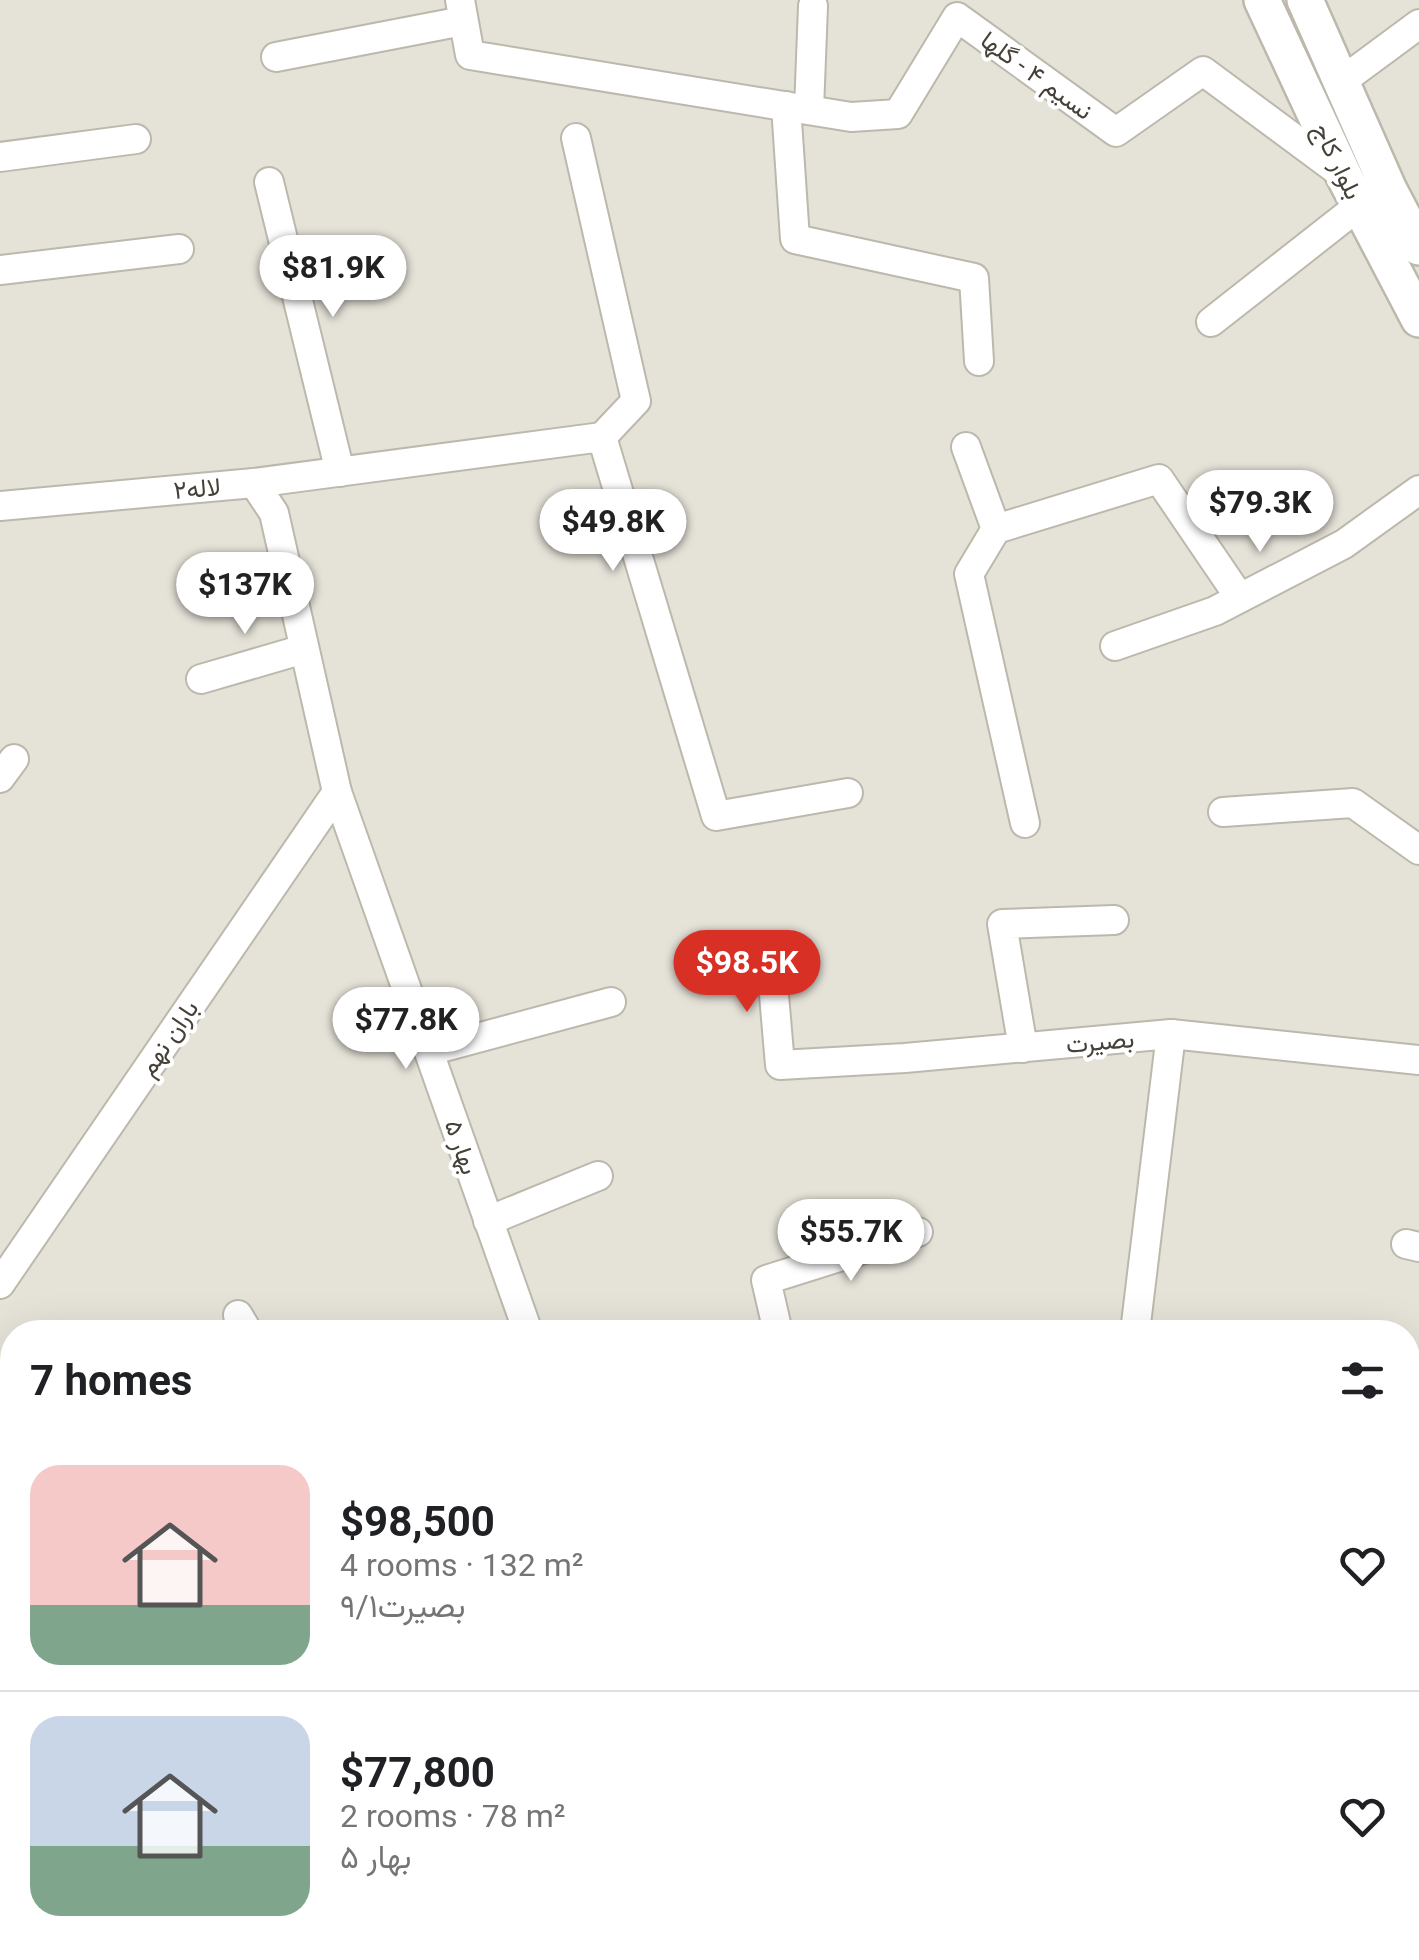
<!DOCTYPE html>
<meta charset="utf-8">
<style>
:root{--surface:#fff;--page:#f6f6f6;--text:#202124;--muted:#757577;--line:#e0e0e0;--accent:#d93025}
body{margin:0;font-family:Roboto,Vazirmatn,sans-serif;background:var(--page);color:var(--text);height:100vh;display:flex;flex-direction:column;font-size:38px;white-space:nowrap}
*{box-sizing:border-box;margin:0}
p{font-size:32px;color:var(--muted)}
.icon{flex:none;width:55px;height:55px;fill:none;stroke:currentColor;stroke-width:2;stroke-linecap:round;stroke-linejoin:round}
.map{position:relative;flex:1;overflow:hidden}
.sheet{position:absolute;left:0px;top:1320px;width:1420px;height:640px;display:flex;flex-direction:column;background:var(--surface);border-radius:40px 40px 0 0;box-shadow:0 10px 40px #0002}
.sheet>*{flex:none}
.price{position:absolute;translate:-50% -85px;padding:0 22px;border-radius:35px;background:#fff;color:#222;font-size:32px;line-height:65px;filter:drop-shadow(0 2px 5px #0008)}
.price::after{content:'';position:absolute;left:50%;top:60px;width:30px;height:22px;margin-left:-15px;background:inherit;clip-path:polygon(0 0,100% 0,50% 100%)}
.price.current{background:var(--accent);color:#fff}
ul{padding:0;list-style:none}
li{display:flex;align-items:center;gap:30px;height:250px;padding:0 30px}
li+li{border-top:2px solid var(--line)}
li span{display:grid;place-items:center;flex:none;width:280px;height:200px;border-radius:30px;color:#555}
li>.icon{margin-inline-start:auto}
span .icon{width:120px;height:120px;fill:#fffc;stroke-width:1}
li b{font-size:42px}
h2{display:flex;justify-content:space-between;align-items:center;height:120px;padding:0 30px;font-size:42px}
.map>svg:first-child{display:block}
</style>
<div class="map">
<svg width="1419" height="1960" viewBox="0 0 1419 1960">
<rect width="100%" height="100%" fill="#f2f0e9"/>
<!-- residential -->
<path fill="#e5e2d8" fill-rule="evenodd" d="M0 0H1419V1960H0ZM12 1332H1408V1948H12Z"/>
<!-- green -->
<path fill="#cbe1b7" d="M0 1935 31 1960H0Z"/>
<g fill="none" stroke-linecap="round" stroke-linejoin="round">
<defs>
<g id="minor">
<path d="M460 0 470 55 851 117 898 114 957 17 1116 132 1203 71 1342 174"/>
<path d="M276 57 463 21"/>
<path d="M1342 81 1419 24"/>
<path d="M786 106 795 239 974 278 979 361"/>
<path d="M809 110 813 6"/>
<path d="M576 138 636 401 602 437"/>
<path d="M0 157 136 139"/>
<path d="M269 182 340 472"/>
<path d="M0 270 179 249"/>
<path d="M1211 322 1360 205"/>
<path d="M966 447 996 529"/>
<path d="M254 483 602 437 716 816 848 793"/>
<path d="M0 506 254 483 274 513 337 792 528 1332"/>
<path d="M1115 646 1215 611 1344 544 1419 490"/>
<path d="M201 679 304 649"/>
<path d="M0 778 14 759"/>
<path d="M1223 812 1353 803 1419 850"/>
<path d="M1025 823 969 574 996 529 1159 479 1240 598"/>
<path d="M771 960 780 1065 905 1058 1171 1034 1419 1060"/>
<path d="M1023 1048 1002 924 1114 920"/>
<path d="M429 1051 611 1002"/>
<path d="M488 1221 598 1176"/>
<path d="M1406 1244 1419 1247"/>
<path d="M0 1284 337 792"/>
<path d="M238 1315 248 1332"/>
<path d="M778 1332 766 1280 918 1232"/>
<path d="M1135 1332 1171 1034"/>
<path d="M1408 1434 1419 1441"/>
<path d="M1408 1611 1419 1592"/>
<path d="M1408 1750 1419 1758"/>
<path d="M689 1948 693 1957 755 1960"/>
<path d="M958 1948V1960"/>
<path d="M1196 1960 1214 1948"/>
</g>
<g id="tertiary">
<path d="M1262 0 1344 176 1419 319"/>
<path d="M1305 0 1389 190 1419 247"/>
<path d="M0 1602 12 1611"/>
<path d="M344 1948 355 1960"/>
</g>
</defs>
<!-- minor casing -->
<use href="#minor" stroke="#bdb8ac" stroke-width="32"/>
<!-- tertiary casing -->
<use href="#tertiary" stroke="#bdb8ac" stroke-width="40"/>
<!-- minor -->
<use href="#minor" stroke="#fff" stroke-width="28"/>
<!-- tertiary -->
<use href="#tertiary" stroke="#fff" stroke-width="35"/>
</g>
<g text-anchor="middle" stroke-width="8" stroke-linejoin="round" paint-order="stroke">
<!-- street labels -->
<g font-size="25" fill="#454138" stroke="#fff">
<text transform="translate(1037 75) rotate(36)" y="9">نسیم ۴ - گلها</text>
<text transform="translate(1338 161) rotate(64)" y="9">بلوار کاج</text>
<text transform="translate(197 488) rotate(-5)" y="9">لاله۲</text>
<text transform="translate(168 1038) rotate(-56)" y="9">باران نهم</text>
<text transform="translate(1100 1041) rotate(-5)" y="9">بصیرت</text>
<text transform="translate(462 1147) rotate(71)" y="9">بهار ۵</text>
</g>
</g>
</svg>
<b class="price" style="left:333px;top:320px">$81.9K</b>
<b class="price" style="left:1260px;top:555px">$79.3K</b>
<b class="price" style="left:613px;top:574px">$49.8K</b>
<b class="price" style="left:245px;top:637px">$137K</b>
<b class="price current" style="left:747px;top:1015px">$98.5K</b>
<b class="price" style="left:406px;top:1072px">$77.8K</b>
<b class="price" style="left:851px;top:1284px">$55.7K</b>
<section class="sheet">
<h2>7 homes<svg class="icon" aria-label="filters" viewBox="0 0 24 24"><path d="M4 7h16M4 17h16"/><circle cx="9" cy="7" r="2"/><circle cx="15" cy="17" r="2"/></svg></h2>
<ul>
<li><span style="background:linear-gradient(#f6c9c9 70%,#7fa58c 0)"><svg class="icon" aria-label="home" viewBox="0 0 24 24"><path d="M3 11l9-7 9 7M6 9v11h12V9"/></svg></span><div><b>$98,500</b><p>4 rooms · 132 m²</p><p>بصیرت۹/۱</p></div><svg class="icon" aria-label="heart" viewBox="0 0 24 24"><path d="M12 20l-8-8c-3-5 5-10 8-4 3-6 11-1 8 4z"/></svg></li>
<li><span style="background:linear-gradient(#c9d6e8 65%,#7fa58c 0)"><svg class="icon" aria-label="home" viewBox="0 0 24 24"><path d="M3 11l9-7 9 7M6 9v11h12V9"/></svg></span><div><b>$77,800</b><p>2 rooms · 78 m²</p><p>بهار ۵</p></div><svg class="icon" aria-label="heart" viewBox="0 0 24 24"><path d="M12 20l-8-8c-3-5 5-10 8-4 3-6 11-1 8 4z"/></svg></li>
</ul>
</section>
</div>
